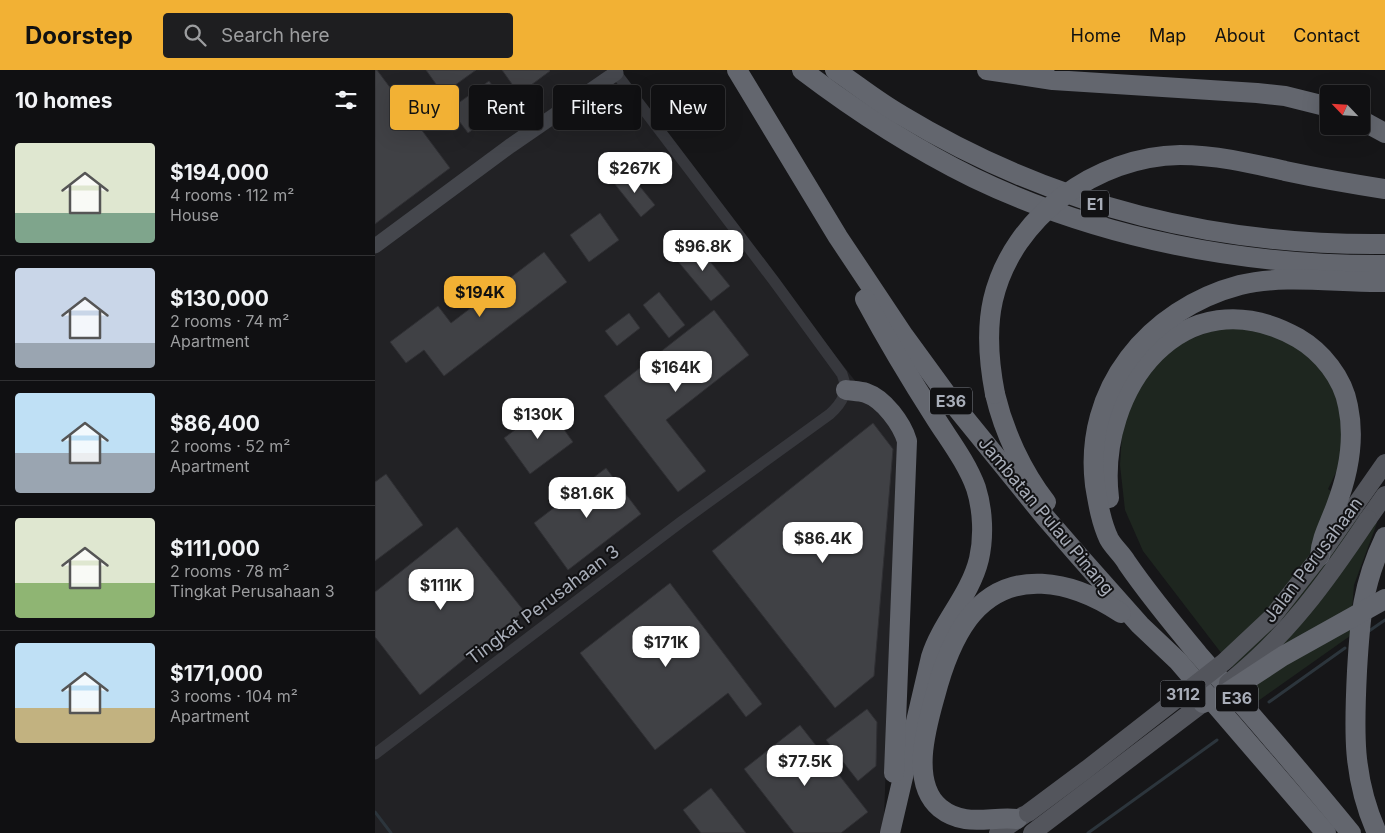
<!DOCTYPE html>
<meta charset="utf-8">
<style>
:root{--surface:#101012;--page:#1e1e20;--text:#f1f3f6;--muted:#9c9d9f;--line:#303032;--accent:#f2b134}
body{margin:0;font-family:Inter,sans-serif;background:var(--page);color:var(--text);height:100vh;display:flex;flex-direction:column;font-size:19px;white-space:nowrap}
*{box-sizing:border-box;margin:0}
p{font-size:16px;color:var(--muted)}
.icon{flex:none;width:28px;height:28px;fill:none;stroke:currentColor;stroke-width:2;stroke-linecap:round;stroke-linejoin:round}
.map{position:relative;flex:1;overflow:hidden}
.details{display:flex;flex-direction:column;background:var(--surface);width:375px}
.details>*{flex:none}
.banner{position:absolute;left:15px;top:15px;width:475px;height:45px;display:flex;gap:10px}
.needle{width:32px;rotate:295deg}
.tools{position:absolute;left:945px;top:15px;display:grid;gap:10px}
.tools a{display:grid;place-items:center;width:50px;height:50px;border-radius:5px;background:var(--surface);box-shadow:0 5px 20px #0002,0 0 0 1px var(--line);font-size:25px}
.price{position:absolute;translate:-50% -42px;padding:0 11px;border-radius:10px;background:#fff;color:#222;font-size:16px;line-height:32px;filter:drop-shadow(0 1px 2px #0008)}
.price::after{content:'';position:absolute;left:50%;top:30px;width:15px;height:11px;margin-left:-8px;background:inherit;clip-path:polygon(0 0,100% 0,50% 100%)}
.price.selected{background:var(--accent);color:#111}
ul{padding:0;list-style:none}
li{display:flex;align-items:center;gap:15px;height:125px;padding:0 15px}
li+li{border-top:1px solid var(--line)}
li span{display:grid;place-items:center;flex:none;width:140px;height:100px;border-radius:5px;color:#555}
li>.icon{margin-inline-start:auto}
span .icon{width:60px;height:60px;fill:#fffc;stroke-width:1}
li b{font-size:21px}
h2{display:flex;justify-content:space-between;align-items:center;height:60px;padding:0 15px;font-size:21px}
.tag{padding:0 18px;border-radius:5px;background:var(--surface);box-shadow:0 5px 20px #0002,0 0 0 1px var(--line);font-size:18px;line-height:45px}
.tag.selected{background:var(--accent);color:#111}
header{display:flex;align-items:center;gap:30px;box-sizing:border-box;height:70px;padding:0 25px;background:var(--accent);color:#111}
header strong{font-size:24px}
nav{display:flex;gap:28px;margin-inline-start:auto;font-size:18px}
.search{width:350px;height:45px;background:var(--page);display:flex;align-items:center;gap:12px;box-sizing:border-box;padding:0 18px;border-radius:5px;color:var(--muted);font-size:19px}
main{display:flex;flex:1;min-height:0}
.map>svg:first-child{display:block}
</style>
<header>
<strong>Doorstep</strong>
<div class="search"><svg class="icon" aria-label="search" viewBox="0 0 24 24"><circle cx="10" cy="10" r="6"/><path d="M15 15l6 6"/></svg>Search here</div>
<nav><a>Home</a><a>Map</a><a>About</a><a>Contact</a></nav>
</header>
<main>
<section class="details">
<h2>10 homes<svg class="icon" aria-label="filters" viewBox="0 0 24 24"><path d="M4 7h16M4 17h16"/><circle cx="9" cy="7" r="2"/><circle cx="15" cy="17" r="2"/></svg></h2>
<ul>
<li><span style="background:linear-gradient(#dfe7d0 70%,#7fa58c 0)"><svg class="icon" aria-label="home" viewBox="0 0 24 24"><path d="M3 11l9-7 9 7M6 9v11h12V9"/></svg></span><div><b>$194,000</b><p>4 rooms · 112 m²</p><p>House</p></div></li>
<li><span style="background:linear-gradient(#c9d6e8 75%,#9aa5b1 0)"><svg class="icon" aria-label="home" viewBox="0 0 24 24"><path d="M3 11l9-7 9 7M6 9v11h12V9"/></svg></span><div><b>$130,000</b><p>2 rooms · 74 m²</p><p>Apartment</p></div></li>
<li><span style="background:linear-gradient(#bfe0f5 60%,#9aa5b1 0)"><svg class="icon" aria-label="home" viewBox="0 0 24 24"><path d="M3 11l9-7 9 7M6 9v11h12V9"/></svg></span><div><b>$86,400</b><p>2 rooms · 52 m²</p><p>Apartment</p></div></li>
<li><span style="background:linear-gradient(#dfe7d0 65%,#8fb573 0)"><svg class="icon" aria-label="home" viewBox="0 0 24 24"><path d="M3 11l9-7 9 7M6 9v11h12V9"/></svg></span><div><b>$111,000</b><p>2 rooms · 78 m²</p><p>Tingkat Perusahaan 3</p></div></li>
<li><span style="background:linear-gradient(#bfe0f5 65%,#c2b280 0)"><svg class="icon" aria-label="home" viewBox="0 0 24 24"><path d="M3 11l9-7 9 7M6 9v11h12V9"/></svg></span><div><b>$171,000</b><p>3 rooms · 104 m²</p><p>Apartment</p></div></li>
</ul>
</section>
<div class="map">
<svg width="1010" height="763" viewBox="0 0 1010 763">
<rect width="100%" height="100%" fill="#161618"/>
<!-- built -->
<path fill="#222225" d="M0 0H238L523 366 509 748 505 763H0Z"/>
<!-- grass -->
<path fill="#1e261f" d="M857 253 907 265 946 297 959 319 966 344 968 370 964 396 953 419 1002 453 979 515 975 566 883 631 768 481 750 440 745 395 748 348 785 281Z"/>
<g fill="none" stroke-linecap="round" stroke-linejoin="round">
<!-- stream -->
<g stroke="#2c353c" stroke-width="3">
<path d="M994 561 1010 550"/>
<path d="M894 632 970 578"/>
<path d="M0 742 16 763"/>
<path d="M713 763 842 670"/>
</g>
</g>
<!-- building -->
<g fill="#404145" stroke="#303034">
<path d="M0 0H2L75 98 0 154Z"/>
<path d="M51 0H101L68 24Z"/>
<path d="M127 0H174L175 1 144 24Z"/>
<path d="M114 11 132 35 93 63 75 39Z"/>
<path d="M253 102 280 135 266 147 239 113Z"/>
<path d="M225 143 244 170 214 192 195 165Z"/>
<path d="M320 173 355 216 336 231 301 189Z"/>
<path d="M169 182 192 212 69 306 49 280 31 293 15 272 63 236 76 253Z"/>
<path d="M284 222 310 255 294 268 268 235Z"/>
<path d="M339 240 374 285 291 350 331 401 303 422 229 326Z"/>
<path d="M254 243 265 258 242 276 230 261Z"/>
<path d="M172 336 198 372 155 404 129 368Z"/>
<path d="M498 353 518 379 499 606 460 638 337 481Z"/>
<path d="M231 398 266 444 193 500 159 453Z"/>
<path d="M11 404 48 455 0 491V412Z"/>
<path d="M82 457 149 541 45 625 0 567V522Z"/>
<path d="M295 513 387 634 371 647 353 623 280 680 205 583Z"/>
<path d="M492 639 502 652 501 696 483 711 451 670Z"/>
<path d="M425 655 493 742 466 763H419L369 699Z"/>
<path d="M336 718 371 763H326L308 740Z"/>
</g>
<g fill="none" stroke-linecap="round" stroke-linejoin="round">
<!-- street -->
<path stroke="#37383d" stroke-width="11" d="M0 684 306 452 455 344C468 332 474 321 467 304L399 211 241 3"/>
<!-- secondary -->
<path stroke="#45474d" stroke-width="15" d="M0 176 135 76 241 3 239 0"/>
<!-- primary -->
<g stroke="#53555c" stroke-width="18">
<path d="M993 449 1010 425"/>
<path d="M947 483 1010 393"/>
<path d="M623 763 649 745"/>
<path d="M657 763 828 633"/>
</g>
<!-- highway -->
<g stroke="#63666e" stroke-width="20">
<path d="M362 0 463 167 529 266 580 336 670 447 703 485 765 555 803 591 951 763"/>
<path d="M427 0C481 41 538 78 599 108 726 169 870 196 1010 195"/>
<path d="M460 0C482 15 503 32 526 45 675 135 836 176 1010 174"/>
<path d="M612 0 678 10 882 23 910 26 954 37"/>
<path d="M986 50 1010 63"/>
<path d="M490 229C512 270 536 310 561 349 575 371 592 393 601 418 608 440 609 467 604 489 595 526 567 552 556 587L515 763"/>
<path d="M471 320C477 321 485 321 491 323 509 329 527 354 532 371L519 703"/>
<path d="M620 324C629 362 647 401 671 432"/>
<path d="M734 428C721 319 808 203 923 268 947 282 968 308 973 336 980 369 973 405 961 436 955 453 946 468 945 486"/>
<path d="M642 749C615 746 590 758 565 738 535 713 551 658 560 626 567 599 576 572 593 549 634 495 698 511 746 543"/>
<path d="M976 763C926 702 875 643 823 584 798 554 774 525 752 493 747 484 739 478 734 469 726 452 723 433 720 415 708 319 774 239 865 215 909 204 964 213 1010 212"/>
<path d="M1002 763C977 707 979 661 982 601 985 549 987 515 1010 467"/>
</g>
<!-- primary-bridge -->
<g stroke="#53555c" stroke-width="18">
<path d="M853 613C913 565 951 512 993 449"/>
<path d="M653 743 712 699 849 592 898 546 945 486"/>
</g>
<!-- highway-bridge -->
<g stroke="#63666e" stroke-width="20">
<path d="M620 324C614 293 611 261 618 230 637 147 722 86 805 85 841 85 875 93 910 101 943 108 977 114 1010 119"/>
<path d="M828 633 850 624 908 586 1010 529"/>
</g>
</g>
<g text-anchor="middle" stroke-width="4" stroke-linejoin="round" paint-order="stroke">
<!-- shield labels -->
<g fill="#111113" stroke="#7b7e86" stroke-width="1">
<rect x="706" y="120.5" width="28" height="27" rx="4"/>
<rect x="555" y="317.5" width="42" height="27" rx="4"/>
<rect x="785.5" y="610.5" width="45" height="27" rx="4"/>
<rect x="841" y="614.5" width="42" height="27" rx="4"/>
</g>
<g font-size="16" font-weight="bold" fill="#a8adb8">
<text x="720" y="140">E1</text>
<text x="576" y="337">E36</text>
<text x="808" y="630">3112</text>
<text x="862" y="634">E36</text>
</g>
<!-- street labels -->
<g font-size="18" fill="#a8adb8" stroke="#111113">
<text transform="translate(671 446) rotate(50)" y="6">Jambatan Pulau Pinang</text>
<text transform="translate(938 490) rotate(-53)" y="6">Jalan Perusahaan</text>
<text transform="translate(168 535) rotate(-37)" y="6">Tingkat Perusahaan 3</text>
</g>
</g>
</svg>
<div class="tools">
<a><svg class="needle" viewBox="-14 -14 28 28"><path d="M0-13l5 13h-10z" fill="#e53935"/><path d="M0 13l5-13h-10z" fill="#9c9d9f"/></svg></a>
</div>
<b class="price" style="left:260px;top:124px">$267K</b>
<b class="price" style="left:328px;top:202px">$96.8K</b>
<b class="price selected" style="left:105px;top:248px">$194K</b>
<b class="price" style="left:301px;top:323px">$164K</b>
<b class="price" style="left:163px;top:370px">$130K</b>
<b class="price" style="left:212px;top:449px">$81.6K</b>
<b class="price" style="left:448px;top:494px">$86.4K</b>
<b class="price" style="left:66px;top:541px">$111K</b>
<b class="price" style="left:291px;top:598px">$171K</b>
<b class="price" style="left:430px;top:717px">$77.5K</b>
<div class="banner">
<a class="tag selected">Buy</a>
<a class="tag">Rent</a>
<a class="tag">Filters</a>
<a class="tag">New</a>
</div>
</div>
</main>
